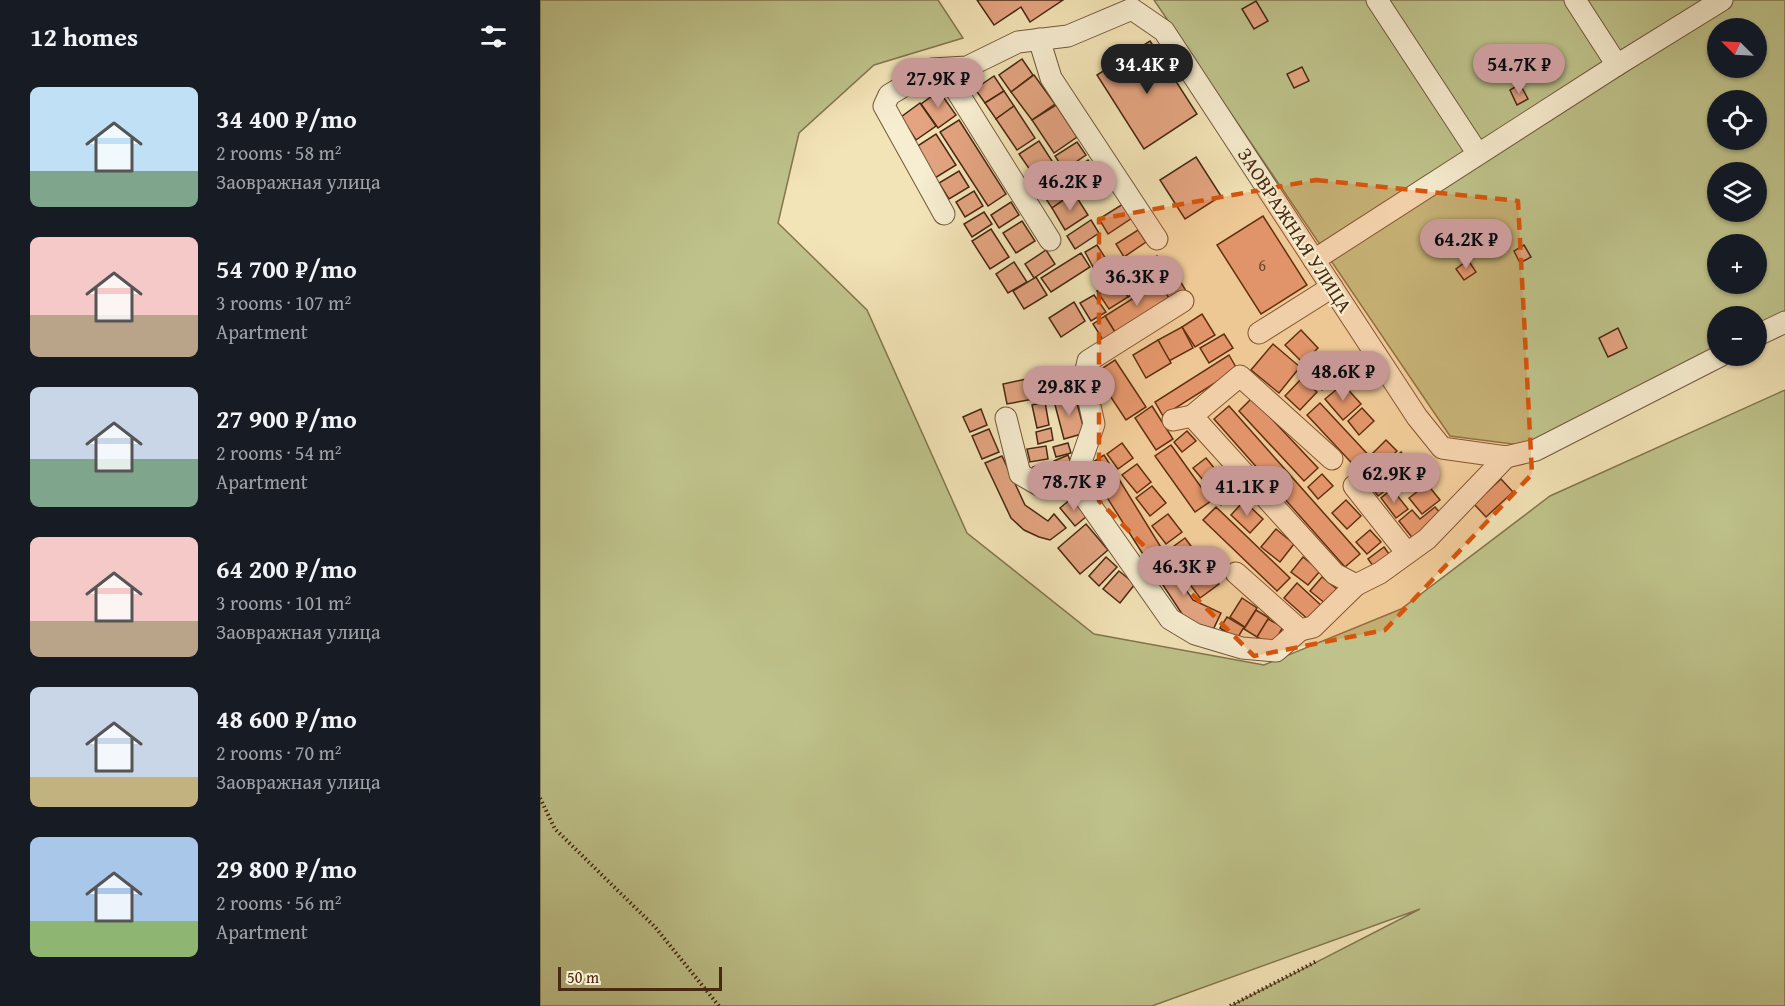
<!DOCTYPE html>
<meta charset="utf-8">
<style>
:root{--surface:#171b24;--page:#20242c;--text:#f1f3f6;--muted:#9ea1a6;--accent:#c59692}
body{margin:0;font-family:"Gentium Book Plus",serif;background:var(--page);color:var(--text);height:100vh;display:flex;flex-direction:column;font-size:22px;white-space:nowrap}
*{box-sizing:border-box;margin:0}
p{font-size:20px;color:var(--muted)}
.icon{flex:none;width:33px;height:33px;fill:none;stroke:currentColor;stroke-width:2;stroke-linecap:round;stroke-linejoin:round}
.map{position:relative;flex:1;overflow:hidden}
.side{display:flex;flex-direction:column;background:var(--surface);width:540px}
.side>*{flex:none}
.needle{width:39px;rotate:294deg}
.controls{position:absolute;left:1167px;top:18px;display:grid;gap:12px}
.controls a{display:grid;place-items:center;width:60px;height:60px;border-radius:50%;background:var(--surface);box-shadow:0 2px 4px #0004;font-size:30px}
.scale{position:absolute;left:18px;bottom:15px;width:164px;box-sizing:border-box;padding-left:6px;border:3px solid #472811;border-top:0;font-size:16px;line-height:21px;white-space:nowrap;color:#472811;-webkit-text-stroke:4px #f7edd0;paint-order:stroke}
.price{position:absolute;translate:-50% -51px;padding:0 14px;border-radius:21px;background:var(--accent);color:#111;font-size:20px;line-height:39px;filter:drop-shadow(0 2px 3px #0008)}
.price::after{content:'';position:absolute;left:50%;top:36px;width:18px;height:14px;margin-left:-9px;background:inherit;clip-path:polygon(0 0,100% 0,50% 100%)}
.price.on{background:#222;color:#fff}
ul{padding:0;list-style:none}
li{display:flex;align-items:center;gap:18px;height:150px;padding:0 30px}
li span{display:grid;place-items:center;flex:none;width:168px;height:120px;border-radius:9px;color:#555}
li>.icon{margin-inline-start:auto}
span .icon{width:72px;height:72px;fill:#fffc;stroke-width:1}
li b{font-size:26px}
h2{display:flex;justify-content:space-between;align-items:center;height:72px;padding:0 30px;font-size:26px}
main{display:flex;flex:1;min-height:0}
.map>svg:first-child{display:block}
</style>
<main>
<section class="side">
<h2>12 homes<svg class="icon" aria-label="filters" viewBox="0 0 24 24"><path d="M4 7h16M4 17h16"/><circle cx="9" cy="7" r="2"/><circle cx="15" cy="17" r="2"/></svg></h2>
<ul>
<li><span style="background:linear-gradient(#bfe0f5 70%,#7fa58c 0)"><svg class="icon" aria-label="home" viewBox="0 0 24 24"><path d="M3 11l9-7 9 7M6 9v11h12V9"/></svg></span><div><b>34 400 ₽/mo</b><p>2 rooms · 58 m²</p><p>Заовражная улица</p></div></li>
<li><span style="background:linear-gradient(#f6c9c9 65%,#b9a48a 0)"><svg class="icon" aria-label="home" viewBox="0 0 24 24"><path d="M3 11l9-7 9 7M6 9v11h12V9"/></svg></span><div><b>54 700 ₽/mo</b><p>3 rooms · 107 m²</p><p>Apartment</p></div></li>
<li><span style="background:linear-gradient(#c9d6e8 60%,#7fa58c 0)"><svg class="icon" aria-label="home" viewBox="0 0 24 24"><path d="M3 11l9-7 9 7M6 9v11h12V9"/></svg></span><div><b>27 900 ₽/mo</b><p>2 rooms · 54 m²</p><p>Apartment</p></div></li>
<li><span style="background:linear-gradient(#f6c9c9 70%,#b9a48a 0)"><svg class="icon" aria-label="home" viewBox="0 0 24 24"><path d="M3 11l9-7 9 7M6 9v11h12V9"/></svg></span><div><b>64 200 ₽/mo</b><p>3 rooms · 101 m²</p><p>Заовражная улица</p></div></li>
<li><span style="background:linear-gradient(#c9d6e8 75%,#c2b280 0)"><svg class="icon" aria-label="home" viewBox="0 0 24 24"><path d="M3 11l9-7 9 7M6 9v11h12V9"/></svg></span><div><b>48 600 ₽/mo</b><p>2 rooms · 70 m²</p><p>Заовражная улица</p></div></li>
<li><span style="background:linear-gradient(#a9c7e8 70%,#8fb573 0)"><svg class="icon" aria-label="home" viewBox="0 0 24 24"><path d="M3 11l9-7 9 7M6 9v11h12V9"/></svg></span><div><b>29 800 ₽/mo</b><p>2 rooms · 56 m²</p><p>Apartment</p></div></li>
</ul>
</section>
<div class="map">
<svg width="1245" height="1006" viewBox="0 0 1245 1006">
<rect width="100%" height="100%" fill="#f3e4b7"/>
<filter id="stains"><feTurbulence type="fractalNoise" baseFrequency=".00333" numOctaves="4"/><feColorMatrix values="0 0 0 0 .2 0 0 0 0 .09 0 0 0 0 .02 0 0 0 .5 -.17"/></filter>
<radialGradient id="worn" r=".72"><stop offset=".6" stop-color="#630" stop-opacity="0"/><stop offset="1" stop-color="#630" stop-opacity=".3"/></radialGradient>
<!-- green -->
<g fill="#bfc38b" stroke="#83764e" stroke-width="1.5" fill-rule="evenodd">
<path d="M0 0H398L423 38 334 65 259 133 238 223 327 310 427 533 554 634 724 665 861 609 1010 496 1245 390V1006H691L880 909 612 1006H0Z"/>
<path d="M614 0H1245V312L1217 328 1216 316H1178L1177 349 995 447 910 436ZM1178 28H1216V68H1178ZM1178 100H1216V140H1178ZM1178 172H1216V212H1178ZM1178 244H1216V284H1178Z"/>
</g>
<!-- building -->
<g fill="#e4a481" stroke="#472811" stroke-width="1.5">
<path d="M437 0H523L490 22 481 7 454 25Z"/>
<path d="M716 1 728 21 714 29 702 9Z"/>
<path d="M610 41 657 114 604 149 557 75Z"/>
<path d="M482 59 493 75 471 92 459 75Z"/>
<path d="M762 67 769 81 754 88 747 74Z"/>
<path d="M494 75 515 104 492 120 471 92Z"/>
<path d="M454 76 464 91 445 103 435 89Z"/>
<path d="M980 84 988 99 977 105 970 90Z"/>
<path d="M399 91 416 115 398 128 381 104Z"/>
<path d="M464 91 474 106 456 119 445 103Z"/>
<path d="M380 103 396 126 376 140 361 117Z"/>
<path d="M516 105 537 137 514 153 492 120Z"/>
<path d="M474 106 495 138 477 150 456 119Z"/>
<path d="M419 120 466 194 448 206 400 132Z"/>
<path d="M396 134 416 165 395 178 376 147Z"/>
<path d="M499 141 514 164 495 177 479 154Z"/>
<path d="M537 142 546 155 524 170 515 156Z"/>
<path d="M656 157 681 196 645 219 620 180Z"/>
<path d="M548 160 565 185 544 199 528 174Z"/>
<path d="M518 169 534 192 512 208 496 184Z"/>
<path d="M419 171 429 187 409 199 399 183Z"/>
<path d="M434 191 443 206 425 217 416 202Z"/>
<path d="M534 193 548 215 525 230 512 208Z"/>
<path d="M471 202 479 215 459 228 451 215Z"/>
<path d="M583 204 592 218 568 234 559 219Z"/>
<path d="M444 212 452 224 432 237 424 224Z"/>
<path d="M723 216 767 285 721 314 677 245Z"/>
<path d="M551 220 559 233 535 249 527 236Z"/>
<path d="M482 221 495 241 476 253 463 233Z"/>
<path d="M451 229 469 257 450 269 432 241Z"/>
<path d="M598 230 606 242 584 257 576 244Z"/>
<path d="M557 245 566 259 553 267 545 252Z"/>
<path d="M984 245 991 257 980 263 974 251Z"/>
<path d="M506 250 515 264 494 278 485 264Z"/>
<path d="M541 253 550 267 511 292 501 278Z"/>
<path d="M617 256 626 270 605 284 596 269Z"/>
<path d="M928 260 936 272 924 280 916 269Z"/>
<path d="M474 262 487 282 468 293 456 274Z"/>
<path d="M590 269 602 288 588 297 576 277Z"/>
<path d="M635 272 646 291 630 301 619 282Z"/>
<path d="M496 277 507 295 484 309 473 291Z"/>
<path d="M577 278 588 297 569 309 557 291Z"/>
<path d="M619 282 629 298 575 332 565 316Z"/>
<path d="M554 295 566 312 551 321 540 303Z"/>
<path d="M534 302 545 321 521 337 509 318Z"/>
<path d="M662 314 675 335 655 347 642 327Z"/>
<path d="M565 316 575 332 563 340 553 324Z"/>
<path d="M642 327 653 348 629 361 618 340Z"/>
<path d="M1078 328 1087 348 1068 357 1059 338Z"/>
<path d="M761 330 778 348 763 363 745 345Z"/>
<path d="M684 334 693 348 669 363 660 348Z"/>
<path d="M618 340 631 363 606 378 593 355Z"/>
<path d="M733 344 760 367 739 393 711 370Z"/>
<path d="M780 353 799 377 782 390 763 366Z"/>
<path d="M689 355 697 369 623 416 615 402Z"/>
<path d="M575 360 606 407 586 420 555 373Z"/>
<path d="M527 368 532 390 513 395 507 373Z"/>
<path d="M500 376 504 397 467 404 463 384Z"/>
<path d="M762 378 777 392 760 410 745 396Z"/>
<path d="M803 384 821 404 803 420 785 399Z"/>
<path d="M535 396 545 433 524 439 514 401Z"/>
<path d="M712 398 778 468 764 481 699 411Z"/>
<path d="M505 402 509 425 497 428 492 405Z"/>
<path d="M780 403 834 461 821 473 767 415Z"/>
<path d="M612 406 633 439 616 450 595 418Z"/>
<path d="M689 406 820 554 805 567 674 419Z"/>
<path d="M822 408 834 421 819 435 808 421Z"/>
<path d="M441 409 447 425 430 432 423 417Z"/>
<path d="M511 428 513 440 498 444 496 432Z"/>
<path d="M449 429 459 452 442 459 432 436Z"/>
<path d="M647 431 656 441 642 452 634 442Z"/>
<path d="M846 440 857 451 842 465 832 454Z"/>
<path d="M528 443 531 453 516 457 513 447Z"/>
<path d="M582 443 593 458 578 469 567 454Z"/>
<path d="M631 445 671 501 655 512 615 456Z"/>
<path d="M506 446 508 459 490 462 487 449Z"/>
<path d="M861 452 872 466 857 479 846 465Z"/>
<path d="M528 455 533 468 519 474 514 461Z"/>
<path d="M564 455 622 549 606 559 547 466Z"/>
<path d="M462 456 485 505 508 521 514 514 526 528 510 540 499 537 484 530 471 518 445 463Z"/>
<path d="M666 458 680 475 668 486 653 468Z"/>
<path d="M505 463 509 476 497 480 493 467Z"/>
<path d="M597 464 611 482 597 493 582 475Z"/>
<path d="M838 467 852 485 838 496 825 478Z"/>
<path d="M782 474 793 486 778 499 768 487Z"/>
<path d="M961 479 973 492 946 517 934 504Z"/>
<path d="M683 481 694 491 681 505 670 496Z"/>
<path d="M887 484 900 500 882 514 869 498Z"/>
<path d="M612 486 626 503 610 516 596 498Z"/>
<path d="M852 489 868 509 856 518 841 498Z"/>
<path d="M532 498 547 516 535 526 520 508Z"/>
<path d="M806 500 821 516 807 529 792 513Z"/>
<path d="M704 501 723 519 710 533 691 515Z"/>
<path d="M676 507 750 578 737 591 663 520Z"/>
<path d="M895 507 903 516 874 540 859 521 872 510 880 519Z"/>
<path d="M628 514 642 532 626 544 612 526Z"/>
<path d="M546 524 568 550 540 574 518 548Z"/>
<path d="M736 529 754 544 740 562 721 547Z"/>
<path d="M830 530 841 542 827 554 816 542Z"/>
<path d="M645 538 679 584 660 598 626 552Z"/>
<path d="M844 547 852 558 836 570 828 559Z"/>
<path d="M621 554 653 600 681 613 672 632 646 620 609 564Z"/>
<path d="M566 557 577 567 559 586 549 576Z"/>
<path d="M763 557 780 571 768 585 751 572Z"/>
<path d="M579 571 595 584 580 603 563 589Z"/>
<path d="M782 577 798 590 786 604 770 591Z"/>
<path d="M757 583 784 608 771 622 744 598Z"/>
<path d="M702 598 717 608 705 627 690 617Z"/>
<path d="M716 610 729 618 717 637 704 629Z"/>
<path d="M687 617 704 627 697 639 680 628Z"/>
<path d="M728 619 743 627 732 646 717 637Z"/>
</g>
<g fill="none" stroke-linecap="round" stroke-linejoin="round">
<defs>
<g id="minor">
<path d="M837 0 938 154"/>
<path d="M1035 0 1077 65"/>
<path d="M499 39 511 78 617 239"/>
<path d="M403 69 510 240"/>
<path d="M404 214 344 106 349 95 392 69 427 67 478 42 528 36 592 9 624 31 877 417 902 448 966 457 996 450 1180 356"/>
<path d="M774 260 1077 65 1182 0"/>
<path d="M719 333 792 287"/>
<path d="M1216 336 1245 322"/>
<path d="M466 418 480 474 499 485 534 482 630 619 655 634 702 648 736 651 760 630"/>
<path d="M633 420 652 416"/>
<path d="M792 459 700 376 652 416 795 574 816 585 840 573 887 539 966 457"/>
<path d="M534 482 554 424 544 379 548 361 643 301"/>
<path d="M814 486 867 553"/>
<path d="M696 573 760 630 773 627 816 585"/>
</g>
</defs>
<!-- minor casing -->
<use href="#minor" stroke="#72573a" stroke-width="23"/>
<!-- path -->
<g stroke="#472811" stroke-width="4" stroke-dasharray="1.5 3" stroke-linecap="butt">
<path d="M0 798 15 829 115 927 179 1006"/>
<path d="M690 1006 777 961"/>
</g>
<!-- minor -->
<use href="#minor" stroke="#f7edd0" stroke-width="21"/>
</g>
<!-- marked area -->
<path fill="#d8540c" fill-opacity="0.2" stroke="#d8540c" stroke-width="4.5" stroke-dasharray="12 8" stroke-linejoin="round" d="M776 180 978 201 992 474 845 630 714 656 559 501V219Z"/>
<g text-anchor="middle" stroke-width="4.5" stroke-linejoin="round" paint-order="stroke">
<!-- number labels -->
<g font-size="16" fill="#6e472d">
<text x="722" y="271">6</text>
</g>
<!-- street labels -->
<g font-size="20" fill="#472811" stroke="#f7edd0">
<text transform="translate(755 230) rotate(57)" y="7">ЗАОВРАЖНАЯ УЛИЦА</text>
</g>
</g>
<rect width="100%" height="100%" filter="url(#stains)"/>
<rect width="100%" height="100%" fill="url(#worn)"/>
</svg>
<div class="controls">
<a><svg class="needle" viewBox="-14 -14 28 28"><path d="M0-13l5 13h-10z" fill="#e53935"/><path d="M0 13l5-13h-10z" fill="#9ea1a6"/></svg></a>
<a><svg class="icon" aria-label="locate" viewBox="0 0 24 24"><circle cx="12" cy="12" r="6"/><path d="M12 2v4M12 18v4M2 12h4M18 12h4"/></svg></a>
<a><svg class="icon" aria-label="layers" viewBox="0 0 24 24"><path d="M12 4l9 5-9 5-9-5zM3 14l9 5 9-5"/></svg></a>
<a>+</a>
<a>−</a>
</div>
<div class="scale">50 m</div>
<b class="price on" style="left:607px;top:95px">34.4K ₽</b>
<b class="price" style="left:979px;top:95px">54.7K ₽</b>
<b class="price" style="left:398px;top:109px">27.9K ₽</b>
<b class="price" style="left:530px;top:212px">46.2K ₽</b>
<b class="price" style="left:926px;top:270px">64.2K ₽</b>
<b class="price" style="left:597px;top:307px">36.3K ₽</b>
<b class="price" style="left:803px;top:402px">48.6K ₽</b>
<b class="price" style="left:529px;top:417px">29.8K ₽</b>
<b class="price" style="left:854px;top:504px">62.9K ₽</b>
<b class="price" style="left:534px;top:512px">78.7K ₽</b>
<b class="price" style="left:707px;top:517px">41.1K ₽</b>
<b class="price" style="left:644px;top:597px">46.3K ₽</b>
</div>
</main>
